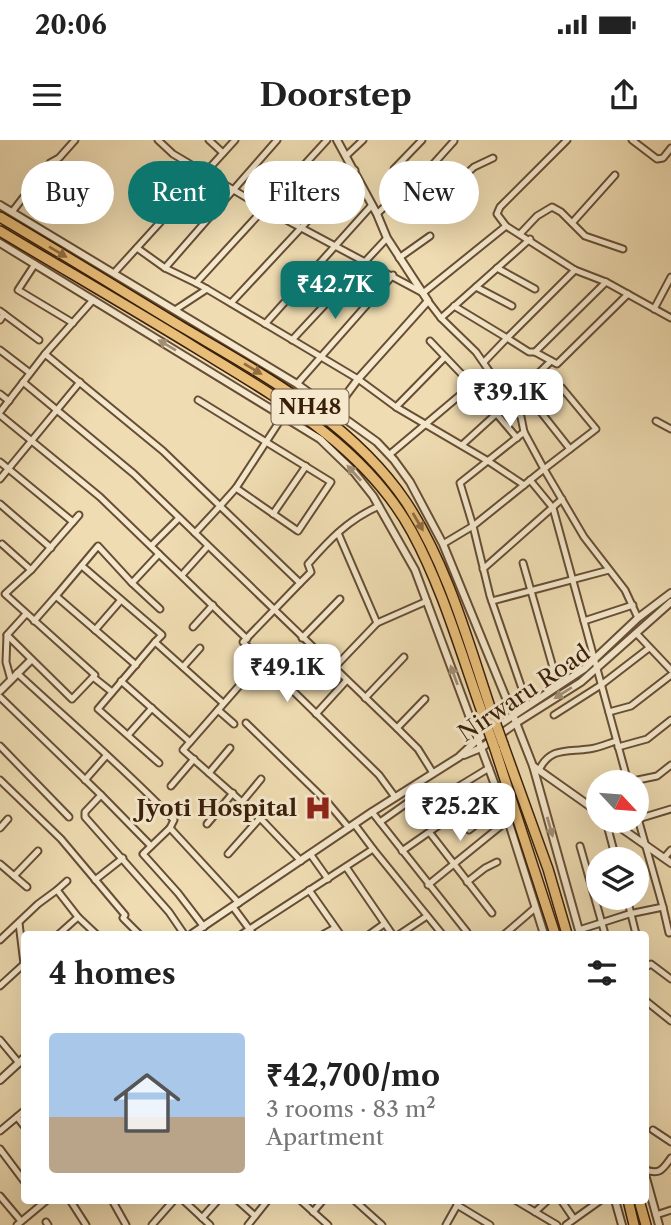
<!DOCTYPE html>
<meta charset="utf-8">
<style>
:root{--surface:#fff;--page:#f2f2f2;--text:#222;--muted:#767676;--accent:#0f766e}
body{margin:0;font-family:"Libre Caslon Text",serif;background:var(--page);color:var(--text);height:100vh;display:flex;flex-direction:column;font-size:26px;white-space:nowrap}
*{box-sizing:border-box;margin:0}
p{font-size:23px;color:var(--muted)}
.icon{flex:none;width:38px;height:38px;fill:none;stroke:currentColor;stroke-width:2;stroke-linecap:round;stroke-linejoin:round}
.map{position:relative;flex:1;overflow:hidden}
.details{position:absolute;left:21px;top:791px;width:628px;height:273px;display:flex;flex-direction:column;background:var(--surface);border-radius:7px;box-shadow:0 7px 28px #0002}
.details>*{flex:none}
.guide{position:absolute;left:21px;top:21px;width:630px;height:63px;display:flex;gap:14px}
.needle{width:46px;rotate:116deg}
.tools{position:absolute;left:586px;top:630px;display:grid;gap:14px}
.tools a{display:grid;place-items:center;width:63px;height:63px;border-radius:50%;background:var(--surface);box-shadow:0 7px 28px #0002;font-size:35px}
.price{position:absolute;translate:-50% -60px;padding:0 16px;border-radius:14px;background:#fff;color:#222;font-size:23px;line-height:46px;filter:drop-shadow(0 2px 4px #0008)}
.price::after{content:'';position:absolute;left:50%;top:42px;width:21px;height:16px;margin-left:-10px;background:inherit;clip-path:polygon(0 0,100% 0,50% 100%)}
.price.selected{background:var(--accent);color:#fff}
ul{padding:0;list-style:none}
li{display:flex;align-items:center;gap:21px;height:175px;padding:0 28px}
li span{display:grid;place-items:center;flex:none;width:196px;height:140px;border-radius:7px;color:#555}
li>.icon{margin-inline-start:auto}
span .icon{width:84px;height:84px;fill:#fffc;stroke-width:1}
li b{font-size:30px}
h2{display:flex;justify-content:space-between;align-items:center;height:84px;padding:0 28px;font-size:30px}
.chip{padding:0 24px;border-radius:32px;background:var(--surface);box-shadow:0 7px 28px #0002;font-size:24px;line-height:63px}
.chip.selected{background:var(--accent);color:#fff}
.status{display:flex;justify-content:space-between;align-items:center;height:49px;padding:0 35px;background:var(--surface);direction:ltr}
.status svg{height:19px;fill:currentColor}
header{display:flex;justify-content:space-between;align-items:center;height:91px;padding:0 28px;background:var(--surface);font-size:32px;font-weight:700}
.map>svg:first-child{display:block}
</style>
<div class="status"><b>20:06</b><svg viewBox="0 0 49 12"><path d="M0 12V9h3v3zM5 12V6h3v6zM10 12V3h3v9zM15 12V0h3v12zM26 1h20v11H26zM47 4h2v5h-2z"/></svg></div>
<header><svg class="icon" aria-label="menu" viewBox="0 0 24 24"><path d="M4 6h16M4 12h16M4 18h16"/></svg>Doorstep<svg class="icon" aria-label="share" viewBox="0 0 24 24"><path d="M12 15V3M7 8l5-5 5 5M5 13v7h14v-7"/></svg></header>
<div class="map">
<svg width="671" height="1085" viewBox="0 0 671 1085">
<rect width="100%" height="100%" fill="#efdcb2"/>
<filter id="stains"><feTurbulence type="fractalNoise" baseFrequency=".00286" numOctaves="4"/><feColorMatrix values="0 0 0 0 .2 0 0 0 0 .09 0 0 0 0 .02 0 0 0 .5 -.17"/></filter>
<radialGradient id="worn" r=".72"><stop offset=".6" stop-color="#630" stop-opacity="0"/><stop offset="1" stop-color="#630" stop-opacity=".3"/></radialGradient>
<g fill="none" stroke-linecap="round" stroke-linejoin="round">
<defs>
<g id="minor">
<path d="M158 0 173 14 264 68 423 153 506 86"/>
<path d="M209 0 223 13"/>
<path d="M567 0 500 67 497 74 506 86 575 130 606 142 671 178"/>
<path d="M632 0 657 19 663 18 671 8"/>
<path d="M346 16 363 0"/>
<path d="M412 43 428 30 454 1"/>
<path d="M405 46 394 32V29L422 0"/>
<path d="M12 72 50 23 59 18 75 0"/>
<path d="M377 74 409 43 433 64 474 27 493 18"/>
<path d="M572 83 615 35"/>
<path d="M520 94 537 76 552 67 561 72 585 96 623 109"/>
<path d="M137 108 165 128"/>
<path d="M399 118 430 96"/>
<path d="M35 124 18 150 73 183"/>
<path d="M497 128 535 149"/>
<path d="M114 133 235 0"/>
<path d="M606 142 535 212 557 224 628 154"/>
<path d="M196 143 165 128 277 0"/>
<path d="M476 147 512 166"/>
<path d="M207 149 358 239 396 267 488 321 524 345"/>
<path d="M428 161 441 178 476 212 521 277 524 292 544 329 473 386 443 404"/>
<path d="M231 163 355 30"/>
<path d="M454 166 507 198 484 222"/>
<path d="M654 169 671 137"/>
<path d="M175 170 207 149 196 143 327 0"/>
<path d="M0 171 4 174 0 180"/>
<path d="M4 174 39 200"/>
<path d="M441 178 530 99"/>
<path d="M265 184 372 65"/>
<path d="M292 200 387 98"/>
<path d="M430 201 472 245"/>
<path d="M0 210 30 233"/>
<path d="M535 212H529L507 198 575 130"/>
<path d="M45 214 163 311 220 366 195 393"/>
<path d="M23 242 134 334 397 588 418 609 433 633"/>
<path d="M529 242 544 258"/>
<path d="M297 244 393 135"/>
<path d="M562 248 596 289 544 329 584 397 625 450 638 478"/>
<path d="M0 254 9 261"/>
<path d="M198 260 331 342 298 391 236 348"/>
<path d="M510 261 551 221"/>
<path d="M396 267 445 217"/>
<path d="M540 271 570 309"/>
<path d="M0 272 45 214 93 160"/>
<path d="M0 275 100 357 247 499"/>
<path d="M283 276 236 348 220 366 300 443 243 502 379 635 395 657"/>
<path d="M656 281 671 289"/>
<path d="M524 292 460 343 473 386 490 456 528 566"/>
<path d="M462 305 496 274"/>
<path d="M389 315 472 245 517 298"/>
<path d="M0 322 73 382"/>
<path d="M0 339 80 242"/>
<path d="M530 340 553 368 628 642"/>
<path d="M0 364 51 408"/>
<path d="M273 374 306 326"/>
<path d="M2 404 31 430"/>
<path d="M151 406 179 378"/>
<path d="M523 423 558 545"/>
<path d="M82 426 162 495 155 502"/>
<path d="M483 429 562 359"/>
<path d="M182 435 208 406"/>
<path d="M132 443 160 469"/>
<path d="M300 443 311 432 308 424C330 399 348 380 379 366"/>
<path d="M492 461 609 430"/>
<path d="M26 474 7 495 72 559 95 535 5 454 31 430 79 375"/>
<path d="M34 481 56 456"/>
<path d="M584 481 633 465"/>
<path d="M377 483 427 461"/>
<path d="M193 487 213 465"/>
<path d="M95 490 121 460"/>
<path d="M636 493 671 530"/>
<path d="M7 495 6 522 11 540"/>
<path d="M302 498 340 459"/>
<path d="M136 525 56 456 98 406 132 443 159 414"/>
<path d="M183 527 200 508"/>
<path d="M334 528 377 483 338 393"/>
<path d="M17 533C70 582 124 628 174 680L170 688"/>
<path d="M93 537 112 552"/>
<path d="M246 538 183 610 260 678 301 721"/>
<path d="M121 541 190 602"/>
<path d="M0 557 101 655 85 672V677L169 772 184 794"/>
<path d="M365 558 404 517"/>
<path d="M218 570 234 584"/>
<path d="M609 572 631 566 671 535"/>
<path d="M316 574 346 541"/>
<path d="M554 575 601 545 649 508"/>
<path d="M246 583 328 663 349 688"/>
<path d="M397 588 425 559"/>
<path d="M128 595 152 568"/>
<path d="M0 606 69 677"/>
<path d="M618 607 647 599 671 580"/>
<path d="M159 623 98 569 155 502 223 563"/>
<path d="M539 630C550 607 567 612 589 609 598 608 607 604 616 601"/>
<path d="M209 633 230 608"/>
<path d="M0 640 61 699 125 775 123 778 139 794"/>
<path d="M85 640 106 616"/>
<path d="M628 642 657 636 671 625"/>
<path d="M171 646 194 619"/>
<path d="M101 655 151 706"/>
<path d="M242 662 261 639"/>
<path d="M430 664 489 628"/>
<path d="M372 672 467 792"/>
<path d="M455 672 469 690 502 665"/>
<path d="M638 679 671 669"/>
<path d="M606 681 616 719"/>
<path d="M380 682 417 656"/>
<path d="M207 684 233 653"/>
<path d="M0 688 8 679"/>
<path d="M430 693 492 773"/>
<path d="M580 706 605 794"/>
<path d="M373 709 442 794"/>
<path d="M402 711 442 683"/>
<path d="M228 714 260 678"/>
<path d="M311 715 328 739"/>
<path d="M664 718 671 710"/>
<path d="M0 724 27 747"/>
<path d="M346 727 392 794"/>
<path d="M14 736 38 711"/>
<path d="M95 740 123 718"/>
<path d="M467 742 485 728 497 722"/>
<path d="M428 745 508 680"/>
<path d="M57 750 67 741"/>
<path d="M309 750 340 794"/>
<path d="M627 758 636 794"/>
<path d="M233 767 253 794"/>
<path d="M663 767 669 793"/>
<path d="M78 777 96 794"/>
<path d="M19 783 24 824"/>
<path d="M204 787 178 753 143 714 170 688 239 763"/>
<path d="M579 790 629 774 663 767 637 675"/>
<path d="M242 794 373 709 355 685"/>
<path d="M324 794 335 788"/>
<path d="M370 794 384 784"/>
<path d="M400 794 427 776"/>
<path d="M505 794 535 768"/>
<path d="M0 800 38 764 57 750 78 777 59 794"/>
<path d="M646 827 651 824 671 839"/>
<path d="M0 846 24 824"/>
<path d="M646 861 671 881"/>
<path d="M0 900 19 923"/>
<path d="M17 977 24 986"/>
<path d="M653 990 671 1002"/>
<path d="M0 991 24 971"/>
<path d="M0 1009 24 1041"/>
<path d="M646 1030C660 1035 663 1029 671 1018"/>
<path d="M0 1056 21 1081"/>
<path d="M70 1060 86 1085"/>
<path d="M112 1060 126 1085"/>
<path d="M183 1060 210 1085"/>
<path d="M237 1060 255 1076"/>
<path d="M300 1060 328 1085"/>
<path d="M354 1060 382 1085"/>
<path d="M515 1060 557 1085"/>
<path d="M561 1060 574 1079"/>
<path d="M457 1065 490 1085"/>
<path d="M313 1072 323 1060"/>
<path d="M535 1072 548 1060"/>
<path d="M656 1075 671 1070"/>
<path d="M202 1078 218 1060"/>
<path d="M46 1082 48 1085"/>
<path d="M17 1085 47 1060"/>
<path d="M152 1085 174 1060"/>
<path d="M248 1085 268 1060"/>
<path d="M446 1085 460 1060"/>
<path d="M566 1085 601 1060"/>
</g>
<g id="tertiary">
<path d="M0 65 297 244 377 302 394 320 410 342 443 404 513 575 533 626 580 794"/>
<path d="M0 103 320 299 354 332 373 356 415 430 508 680 544 794"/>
<path d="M335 270 358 239 428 161 387 98 377 74 337 0"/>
<path d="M0 551 31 520"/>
<path d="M464 615 481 608 516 583 581 542 671 462"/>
<path d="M533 626 598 672"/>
<path d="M611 681 671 723"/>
<path d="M192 794 372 672 459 617 478 599 584 529 638 478 671 453"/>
<path d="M0 940 24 918"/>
<path d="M646 1038 659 1085"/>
<path d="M615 1060 622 1085"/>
</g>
<g id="trunk">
<path d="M0 77C61 113 121 150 182 187 263 235 352 282 406 362 448 426 468 502 492 573"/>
<path d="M0 91C65 130 131 168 196 208 276 257 365 306 412 392 443 449 461 514 483 575"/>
<path d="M503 604 548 729 567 794"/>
<path d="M495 609 555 794"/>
<path d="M628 1060 634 1085"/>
<path d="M639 1060 646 1085"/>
</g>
</defs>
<!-- minor casing -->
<use href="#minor" stroke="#664e34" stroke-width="9"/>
<!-- tertiary casing -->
<use href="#tertiary" stroke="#664e34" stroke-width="10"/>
<!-- trunk casing -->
<use href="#trunk" stroke="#391f0a" stroke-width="12"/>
<!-- minor -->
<use href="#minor" stroke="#f5e8cd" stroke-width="5"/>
<!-- tertiary -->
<use href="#tertiary" stroke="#f5e8cd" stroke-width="6"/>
<!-- trunk -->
<use href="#trunk" stroke="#e8be79" stroke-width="9"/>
<defs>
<g id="trunk-bridge">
<path d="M492 573 503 604"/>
<path d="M483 575 495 609"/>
</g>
</defs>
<!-- trunk-bridge casing -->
<use href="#trunk-bridge" stroke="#391f0a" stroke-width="12" stroke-linecap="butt"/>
<!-- trunk-bridge -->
<use href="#trunk-bridge" stroke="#e8be79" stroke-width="9"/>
</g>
<!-- one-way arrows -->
<defs><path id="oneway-solid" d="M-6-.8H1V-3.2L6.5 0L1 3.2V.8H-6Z" transform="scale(1.75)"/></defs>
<g fill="#906e42">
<use href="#oneway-solid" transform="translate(58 112) rotate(31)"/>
<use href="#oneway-solid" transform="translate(253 229) rotate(31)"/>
<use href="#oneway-solid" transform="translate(418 382) rotate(60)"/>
</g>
<g fill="#a08e75">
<use href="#oneway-solid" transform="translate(167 205) rotate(-149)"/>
<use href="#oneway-solid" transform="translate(354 333) rotate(-132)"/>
<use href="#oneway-solid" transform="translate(454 535) rotate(-110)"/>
<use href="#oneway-solid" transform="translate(563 553) rotate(148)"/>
<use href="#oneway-solid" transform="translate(550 687) rotate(74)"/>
</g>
<!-- icons -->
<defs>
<symbol id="hospital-bare" viewBox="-9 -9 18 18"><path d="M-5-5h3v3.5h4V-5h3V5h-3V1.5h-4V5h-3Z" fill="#8f2418" stroke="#f5e8cd" stroke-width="2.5" paint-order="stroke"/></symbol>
</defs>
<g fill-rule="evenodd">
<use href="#hospital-bare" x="299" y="649" width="38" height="38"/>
</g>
<g text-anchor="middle" stroke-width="6" stroke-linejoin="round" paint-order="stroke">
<!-- shield labels -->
<rect fill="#f5e8cd" stroke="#715b44" stroke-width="2" x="271.5" y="249.5" width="77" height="35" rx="5"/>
<g font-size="21" font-weight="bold" fill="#391f0a">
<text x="310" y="274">NH48</text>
</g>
<!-- street labels -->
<g font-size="23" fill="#391f0a" stroke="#f5e8cd">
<text transform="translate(524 553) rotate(-34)" y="8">Nirwaru Road</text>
</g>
<!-- poi labels -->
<g font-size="23" font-weight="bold" fill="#391f0a" stroke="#f5e8cd" text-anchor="end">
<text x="297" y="676">Jyoti Hospital</text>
</g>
</g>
<rect width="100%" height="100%" filter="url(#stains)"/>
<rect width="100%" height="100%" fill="url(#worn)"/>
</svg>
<div class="tools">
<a><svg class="needle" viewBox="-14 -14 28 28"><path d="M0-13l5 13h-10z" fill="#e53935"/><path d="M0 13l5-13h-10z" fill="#767676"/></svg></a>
<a><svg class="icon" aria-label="layers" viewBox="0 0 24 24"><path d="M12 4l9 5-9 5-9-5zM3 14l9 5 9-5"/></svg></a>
</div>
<b class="price selected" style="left:335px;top:181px">₹42.7K</b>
<b class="price" style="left:510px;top:289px">₹39.1K</b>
<b class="price" style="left:287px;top:564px">₹49.1K</b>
<b class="price" style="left:460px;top:703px">₹25.2K</b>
<div class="guide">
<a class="chip">Buy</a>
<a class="chip selected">Rent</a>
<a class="chip">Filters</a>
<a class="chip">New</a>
</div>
<section class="details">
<h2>4 homes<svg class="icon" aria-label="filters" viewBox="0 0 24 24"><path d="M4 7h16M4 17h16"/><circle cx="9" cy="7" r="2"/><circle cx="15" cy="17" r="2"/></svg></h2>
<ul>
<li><span style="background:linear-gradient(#a9c7e8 60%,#b9a48a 0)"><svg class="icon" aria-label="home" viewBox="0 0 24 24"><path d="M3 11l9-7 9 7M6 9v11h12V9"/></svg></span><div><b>₹42,700/mo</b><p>3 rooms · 83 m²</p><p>Apartment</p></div></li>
</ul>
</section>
</div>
